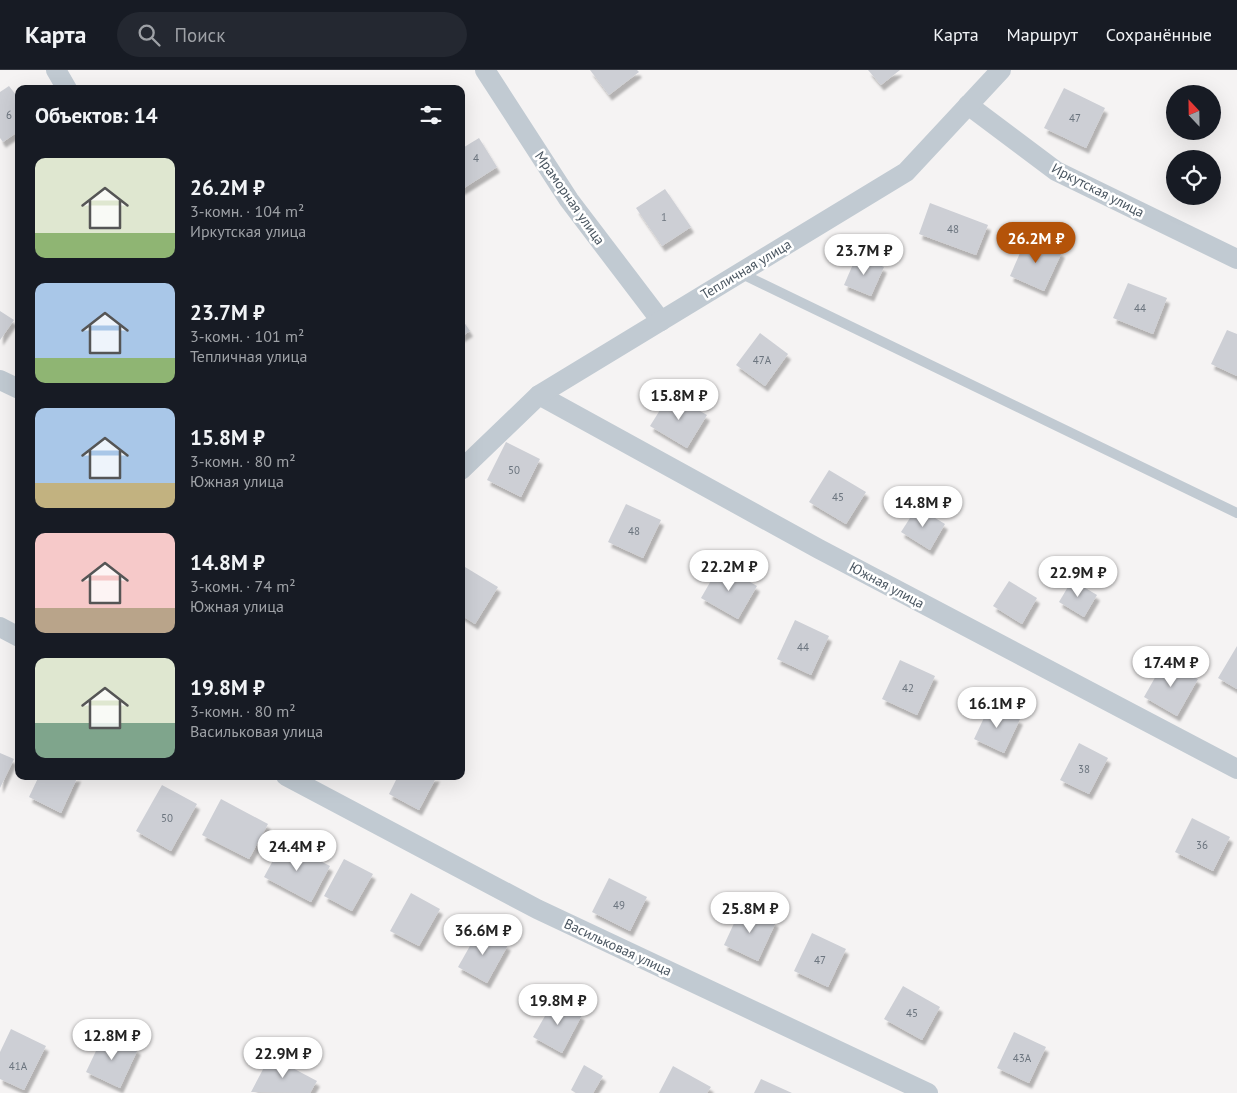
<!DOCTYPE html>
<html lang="ru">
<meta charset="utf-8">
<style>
:root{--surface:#171b24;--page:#242831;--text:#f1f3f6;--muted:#9ea1a6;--line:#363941;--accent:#b45309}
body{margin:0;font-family:"PT Sans",sans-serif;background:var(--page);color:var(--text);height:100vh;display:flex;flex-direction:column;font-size:19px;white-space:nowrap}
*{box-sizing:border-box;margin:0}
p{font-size:16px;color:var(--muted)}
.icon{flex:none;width:28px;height:28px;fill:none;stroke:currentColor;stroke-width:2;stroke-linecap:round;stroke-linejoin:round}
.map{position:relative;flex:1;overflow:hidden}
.panel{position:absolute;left:15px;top:15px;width:450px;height:695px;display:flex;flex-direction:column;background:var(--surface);border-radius:10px;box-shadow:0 5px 20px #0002}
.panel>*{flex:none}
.needle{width:32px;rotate:338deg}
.fabs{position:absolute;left:1166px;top:15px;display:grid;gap:10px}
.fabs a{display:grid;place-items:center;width:55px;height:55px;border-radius:50%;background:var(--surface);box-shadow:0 5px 20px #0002;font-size:25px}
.price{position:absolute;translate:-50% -42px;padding:0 11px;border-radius:18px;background:#fff;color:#222;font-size:16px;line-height:32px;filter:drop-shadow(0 1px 2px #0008)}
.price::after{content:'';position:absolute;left:50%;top:30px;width:15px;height:11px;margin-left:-8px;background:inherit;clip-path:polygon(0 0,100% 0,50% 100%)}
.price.current{background:var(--accent);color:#fff}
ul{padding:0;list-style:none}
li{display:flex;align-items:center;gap:15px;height:125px;padding:0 20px}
li span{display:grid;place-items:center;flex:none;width:140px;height:100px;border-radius:10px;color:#555}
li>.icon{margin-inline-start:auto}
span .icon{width:60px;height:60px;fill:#fffc;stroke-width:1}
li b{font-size:21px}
h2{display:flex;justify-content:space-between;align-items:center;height:60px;padding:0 20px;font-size:21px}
header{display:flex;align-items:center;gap:30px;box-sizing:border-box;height:70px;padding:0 25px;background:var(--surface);border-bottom:1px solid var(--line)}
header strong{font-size:24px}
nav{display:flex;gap:28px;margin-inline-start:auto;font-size:18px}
.search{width:350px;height:45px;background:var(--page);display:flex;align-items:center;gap:12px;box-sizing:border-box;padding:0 18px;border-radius:28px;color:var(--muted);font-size:19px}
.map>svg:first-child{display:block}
</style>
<header>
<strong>Карта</strong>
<div class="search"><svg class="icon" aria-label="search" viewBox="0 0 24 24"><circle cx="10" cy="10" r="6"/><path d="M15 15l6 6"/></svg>Поиск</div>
<nav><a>Карта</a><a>Маршрут</a><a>Сохранённые</a></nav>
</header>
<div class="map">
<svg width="1237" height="1023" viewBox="0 0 1237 1023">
<defs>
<filter id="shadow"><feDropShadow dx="3" dy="5.5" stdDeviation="1" flood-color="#0004"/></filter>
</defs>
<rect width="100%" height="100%" fill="#f5f3f3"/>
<!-- building -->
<g fill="#cdcfd5" filter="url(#shadow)">
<path d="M590 0H637L639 2 609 25Z"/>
<path d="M868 0H900L881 15Z"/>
<path d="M9 16 19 29V61L3 72 0 68V22Z"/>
<path d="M1064 18 1105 38 1086 78 1044 58Z"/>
<path d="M479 68 497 97 461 120V79Z"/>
<path d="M665 119 691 157 662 176 636 138Z"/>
<path d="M930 133 988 155 976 185 919 164Z"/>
<path d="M1027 167 1062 182 1044 221 1010 206Z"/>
<path d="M857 185 884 197 871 226 844 215Z"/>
<path d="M1128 213 1167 228 1153 264 1113 248Z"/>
<path d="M0 241 14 250 0 270Z"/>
<path d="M461 248 470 261 461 267Z"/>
<path d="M1227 260 1237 264V306L1211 294Z"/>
<path d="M760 263 788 284 765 316 736 295Z"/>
<path d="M670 324 707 345 687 378 650 356Z"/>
<path d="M506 372 540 389 521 427 487 410Z"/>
<path d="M829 400 866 422 846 454 809 432Z"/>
<path d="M626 434 661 450 643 488 608 472Z"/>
<path d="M917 437 945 454 930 480 901 462Z"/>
<path d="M720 495 757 516 738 549 701 528Z"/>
<path d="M465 497 498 517 475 554 461 545V503Z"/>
<path d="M1072 510 1097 525 1084 547 1059 532Z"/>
<path d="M1009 511 1037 528 1022 554 993 536Z"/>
<path d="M795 550 829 566 811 605 777 589Z"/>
<path d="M1237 576V619L1218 608Z"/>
<path d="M900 590 935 606 917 645 882 629Z"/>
<path d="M1165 590 1198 609 1177 646 1144 627Z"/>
<path d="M990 635 1020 649 1004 683 974 669Z"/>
<path d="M1079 673 1108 688 1089 724 1060 710Z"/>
<path d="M0 683 14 689 0 718Z"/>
<path d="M39 706H78L61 743 29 727Z"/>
<path d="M398 706H437L419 740 389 724Z"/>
<path d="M162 715 197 734 171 781 136 761Z"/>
<path d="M221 729 268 754 249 789 202 765Z"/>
<path d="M1192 748 1230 767 1213 801 1175 782Z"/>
<path d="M283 772 330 796 311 832 264 807Z"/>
<path d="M344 789 373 804 352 841 324 826Z"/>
<path d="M609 808 647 827 630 861 592 842Z"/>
<path d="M411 823 440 839 419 876 390 861Z"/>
<path d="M742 836 776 852 758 891 724 875Z"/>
<path d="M479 860 508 875 487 913 458 897Z"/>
<path d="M812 863 846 879 828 917 794 901Z"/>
<path d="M903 916 940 937 922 970 884 949Z"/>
<path d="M554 930 582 945 562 983 533 967Z"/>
<path d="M11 959 46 976 24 1020 0 1009V982Z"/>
<path d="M1014 962 1046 977 1029 1013 997 998Z"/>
<path d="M104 964 138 979 120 1018 86 1002Z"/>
<path d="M270 986 317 1011 310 1023 251 1022Z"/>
<path d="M584 995 603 1006 593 1023H576L571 1020Z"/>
<path d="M673 996 711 1017 707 1023H659Z"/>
<path d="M761 1009 792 1023H754Z"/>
</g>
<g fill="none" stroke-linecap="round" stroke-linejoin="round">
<!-- lane -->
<path stroke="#c1cad2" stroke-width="10" d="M740 203 1237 443"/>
<!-- street -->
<g stroke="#c1cad2" stroke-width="20">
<path d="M56 0 67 19"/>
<path d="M485 0 569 130 661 251"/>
<path d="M968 35 1056 101 1237 189"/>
<path d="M0 310 19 319"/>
<path d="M539 325 819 479 1237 699"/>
<path d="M461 400 539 325 906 102 1001 0"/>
<path d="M0 557 19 567"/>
<path d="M286 706 537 839 928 1023"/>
</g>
</g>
<g text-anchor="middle" stroke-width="5" stroke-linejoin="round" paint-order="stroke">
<!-- number labels -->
<g font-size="11" fill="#6b747e">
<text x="9" y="49">6</text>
<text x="1075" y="52">47</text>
<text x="476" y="92">4</text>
<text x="664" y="151">1</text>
<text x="953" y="163">48</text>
<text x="1140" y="242">44</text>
<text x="762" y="294">47А</text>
<text x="514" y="404">50</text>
<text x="838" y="431">45</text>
<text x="634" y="465">48</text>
<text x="803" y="581">44</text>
<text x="908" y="622">42</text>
<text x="1084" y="703">38</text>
<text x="167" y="752">50</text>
<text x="1202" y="779">36</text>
<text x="619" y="839">49</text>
<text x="820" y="894">47</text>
<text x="912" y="947">45</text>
<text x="1022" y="992">43А</text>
<text x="18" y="1000">41А</text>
</g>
<!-- street labels -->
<g font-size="14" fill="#4a5661" stroke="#fff">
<text transform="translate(1098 120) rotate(27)" y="5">Иркутская улица</text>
<text transform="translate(570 128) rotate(55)" y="5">Мраморная улица</text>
<text transform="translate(746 199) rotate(-31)" y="5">Тепличная улица</text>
<text transform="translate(887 515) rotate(28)" y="5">Южная улица</text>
<text transform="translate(618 877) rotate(25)" y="5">Васильковая улица</text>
</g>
</g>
</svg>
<div class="fabs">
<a><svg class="needle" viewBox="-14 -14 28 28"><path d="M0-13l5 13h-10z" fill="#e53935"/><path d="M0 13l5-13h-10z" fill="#9ea1a6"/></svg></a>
<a><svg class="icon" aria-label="locate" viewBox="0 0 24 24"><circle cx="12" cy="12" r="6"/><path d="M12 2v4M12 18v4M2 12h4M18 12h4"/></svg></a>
</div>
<b class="price current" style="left:1036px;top:194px">26.2M ₽</b>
<b class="price" style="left:864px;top:206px">23.7M ₽</b>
<b class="price" style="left:679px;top:351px">15.8M ₽</b>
<b class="price" style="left:923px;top:458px">14.8M ₽</b>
<b class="price" style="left:729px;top:522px">22.2M ₽</b>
<b class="price" style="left:1078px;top:528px">22.9M ₽</b>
<b class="price" style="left:1171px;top:618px">17.4M ₽</b>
<b class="price" style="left:997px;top:659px">16.1M ₽</b>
<b class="price" style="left:297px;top:802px">24.4M ₽</b>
<b class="price" style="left:750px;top:864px">25.8M ₽</b>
<b class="price" style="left:483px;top:886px">36.6M ₽</b>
<b class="price" style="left:558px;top:956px">19.8M ₽</b>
<b class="price" style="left:112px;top:991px">12.8M ₽</b>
<b class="price" style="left:283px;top:1009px">22.9M ₽</b>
<section class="panel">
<h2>Объектов: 14<svg class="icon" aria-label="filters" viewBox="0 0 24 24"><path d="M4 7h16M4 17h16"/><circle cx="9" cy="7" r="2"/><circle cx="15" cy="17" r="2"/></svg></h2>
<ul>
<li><span style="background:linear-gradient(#dfe7d0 75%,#8fb573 0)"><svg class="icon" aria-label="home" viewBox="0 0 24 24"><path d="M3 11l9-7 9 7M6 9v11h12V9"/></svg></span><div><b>26.2M ₽</b><p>3-комн. · 104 m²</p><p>Иркутская улица</p></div></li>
<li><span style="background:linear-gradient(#a9c7e8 75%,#8fb573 0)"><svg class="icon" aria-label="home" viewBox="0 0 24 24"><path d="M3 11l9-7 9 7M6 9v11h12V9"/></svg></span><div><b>23.7M ₽</b><p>3-комн. · 101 m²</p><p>Тепличная улица</p></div></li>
<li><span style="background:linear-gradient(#a9c7e8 75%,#c2b280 0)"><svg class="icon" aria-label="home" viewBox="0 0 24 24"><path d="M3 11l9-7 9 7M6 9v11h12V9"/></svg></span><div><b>15.8M ₽</b><p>3-комн. · 80 m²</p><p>Южная улица</p></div></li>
<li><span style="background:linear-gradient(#f6c9c9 75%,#b9a48a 0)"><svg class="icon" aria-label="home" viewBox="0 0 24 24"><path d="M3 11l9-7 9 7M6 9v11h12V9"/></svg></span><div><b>14.8M ₽</b><p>3-комн. · 74 m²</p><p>Южная улица</p></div></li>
<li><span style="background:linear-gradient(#dfe7d0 65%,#7fa58c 0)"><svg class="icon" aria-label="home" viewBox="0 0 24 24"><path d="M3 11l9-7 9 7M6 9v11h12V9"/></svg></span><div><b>19.8M ₽</b><p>3-комн. · 80 m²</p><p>Васильковая улица</p></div></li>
</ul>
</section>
</div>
